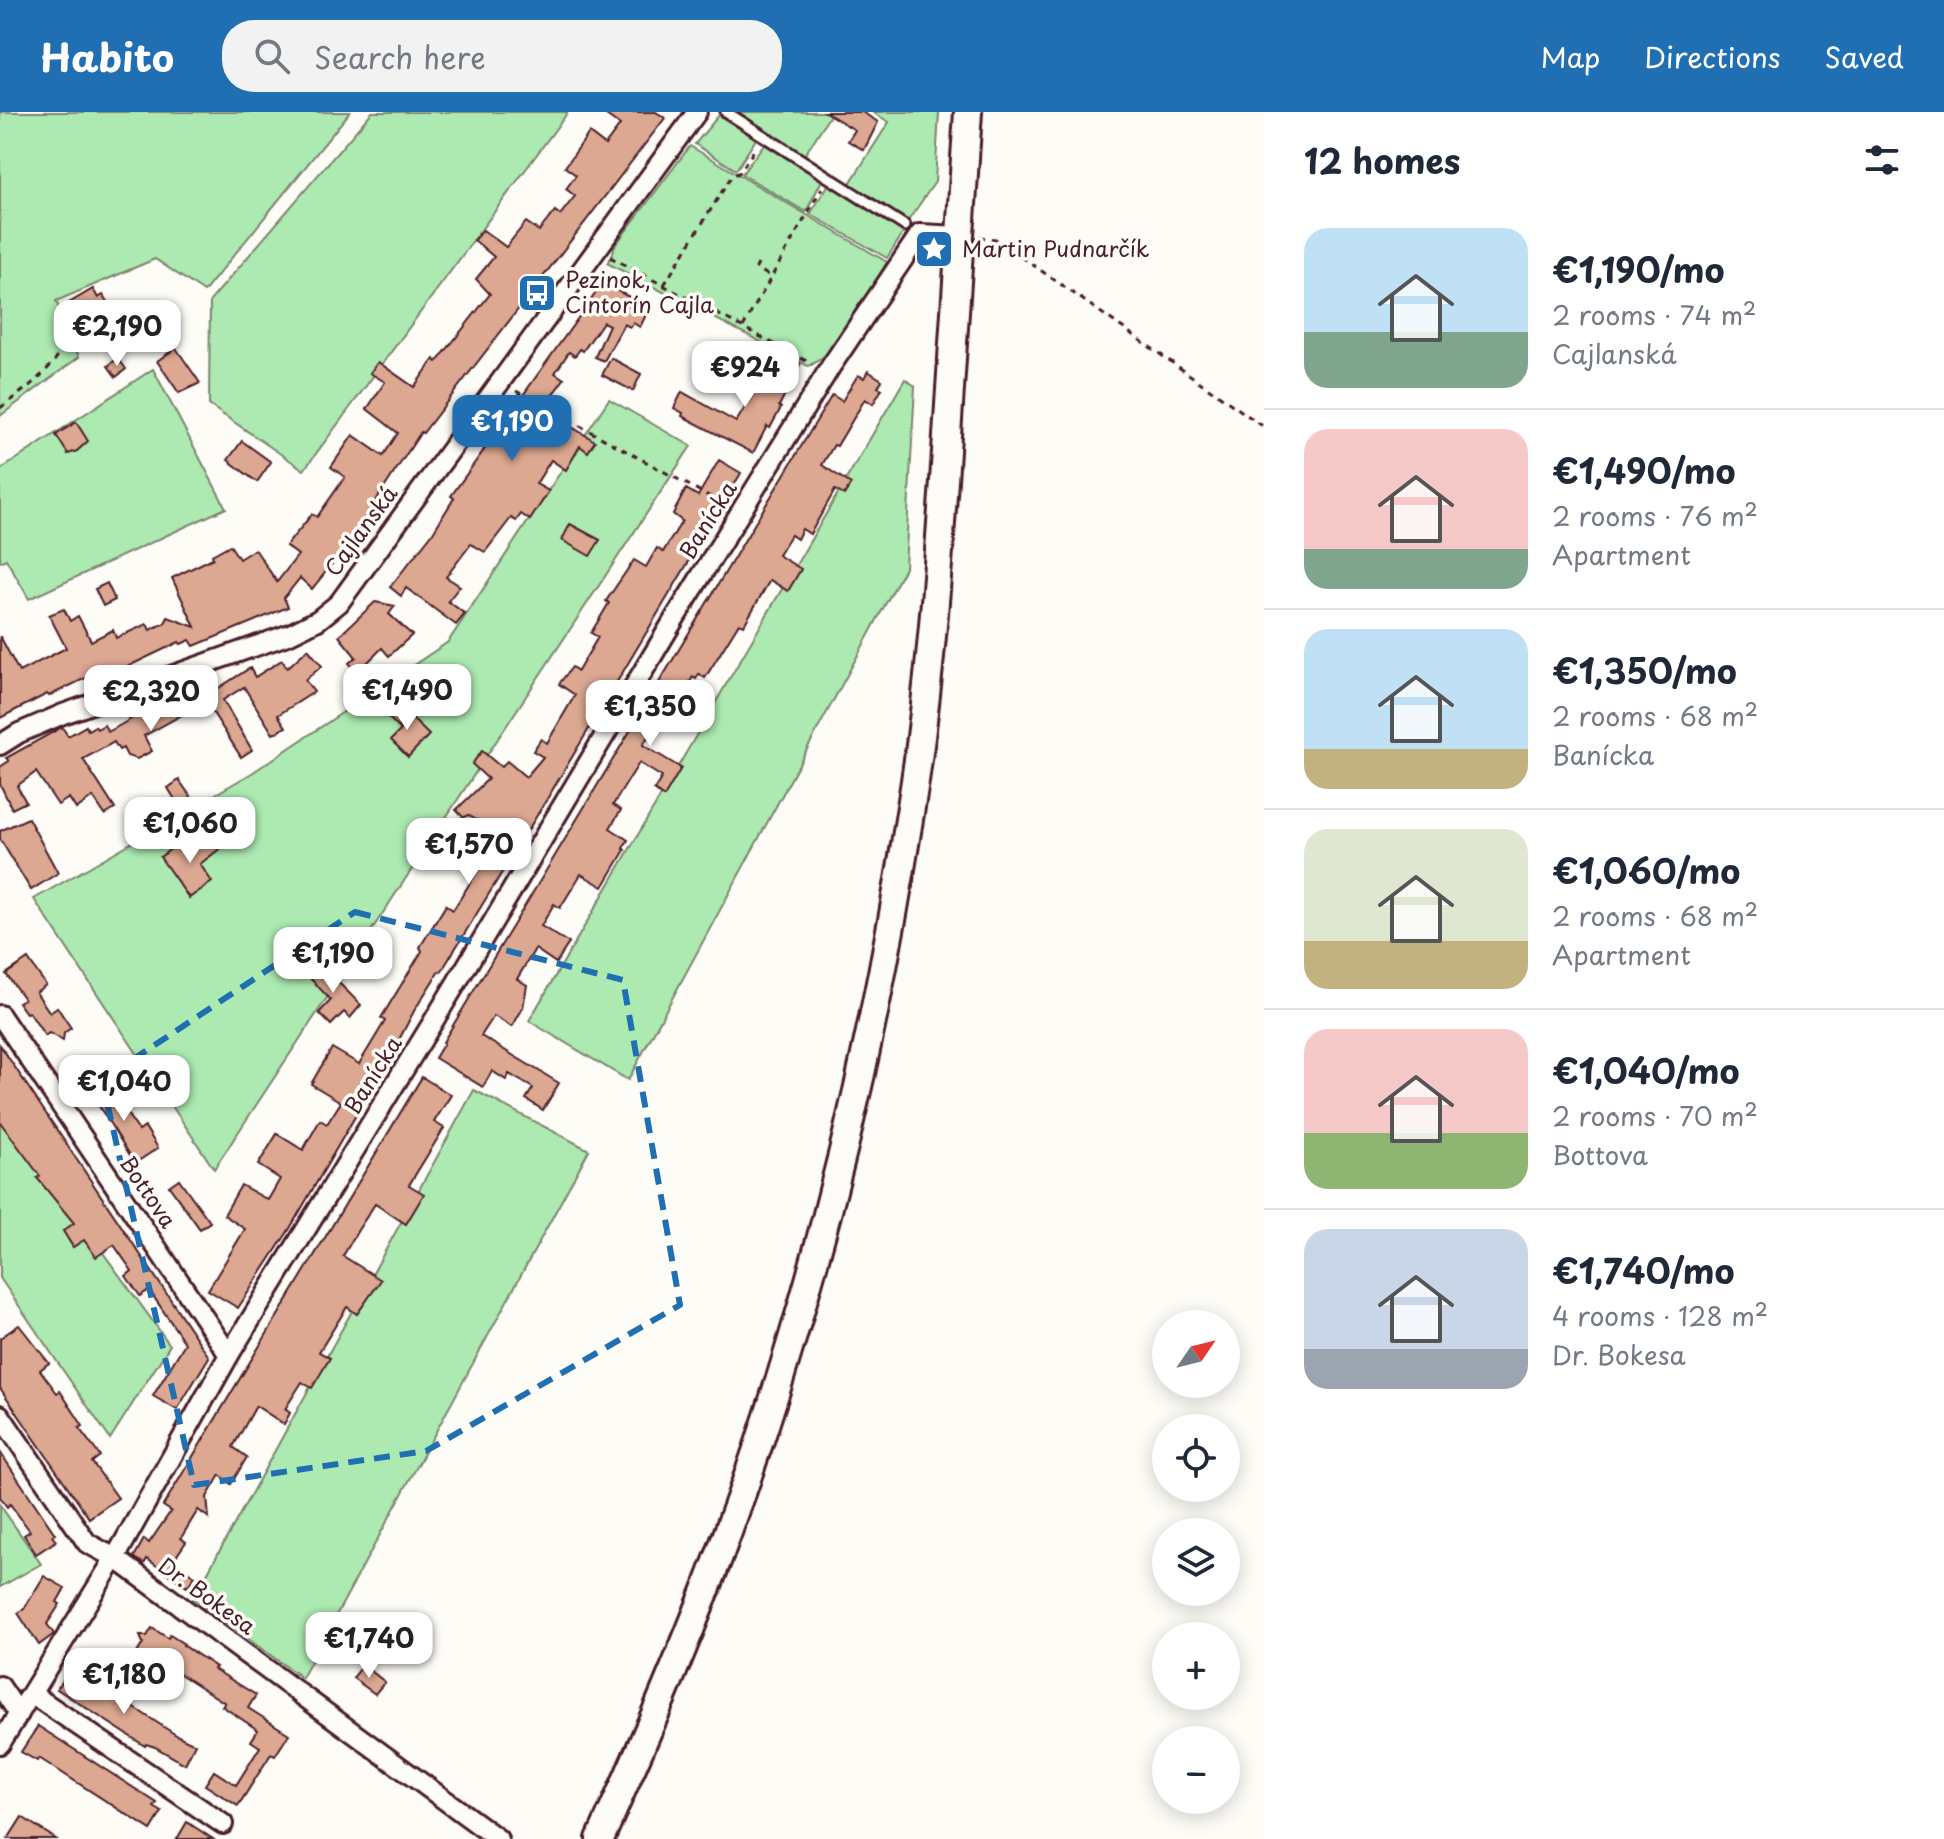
<!DOCTYPE html>
<meta charset="utf-8">
<style>
:root{--surface:#fff;--page:#f2f2f3;--text:#1f2937;--muted:#747a83;--line:#e0e1e3;--accent:#1f6fb2}
body{margin:0;font-family:"Playpen Sans",sans-serif;background:var(--page);color:var(--text);height:100vh;display:flex;flex-direction:column;font-size:30px;white-space:nowrap}
*{box-sizing:border-box;margin:0}
p{font-size:26px;color:var(--muted)}
.icon{flex:none;width:44px;height:44px;fill:none;stroke:currentColor;stroke-width:2;stroke-linecap:round;stroke-linejoin:round}
.map{position:relative;flex:1;overflow:hidden}
.panel{display:flex;flex-direction:column;background:var(--surface);width:680px}
.panel>*{flex:none}
.needle{width:52px;rotate:55deg}
.tools{position:absolute;left:1152px;top:1198px;display:grid;gap:16px}
.tools a{display:grid;place-items:center;width:88px;height:88px;border-radius:50%;background:var(--surface);box-shadow:0 4px 20px #0003;font-size:40px}
.price{position:absolute;translate:-50% -68px;padding:0 18px;border-radius:16px;background:#fff;color:#222;font-size:26px;line-height:52px;filter:drop-shadow(0 2px 4px #0008)}
.price::after{content:'';position:absolute;left:50%;top:48px;width:24px;height:18px;margin-left:-12px;background:inherit;clip-path:polygon(0 0,100% 0,50% 100%)}
.price.active{background:var(--accent);color:#fff}
ul{padding:0;list-style:none}
li{display:flex;align-items:center;gap:24px;height:200px;padding:0 40px}
li+li{border-top:2px solid var(--line)}
li span{display:grid;place-items:center;flex:none;width:224px;height:160px;border-radius:24px;color:#555}
li>.icon{margin-inline-start:auto}
span .icon{width:96px;height:96px;fill:#fffc;stroke-width:1}
li b{font-size:34px}
h2{display:flex;justify-content:space-between;align-items:center;height:96px;padding:0 40px;font-size:34px}
header{display:flex;align-items:center;gap:48px;box-sizing:border-box;height:112px;padding:0 40px;background:var(--accent);color:#fff}
header strong{font-size:38px}
nav{display:flex;gap:44px;margin-inline-start:auto;font-size:28px}
.search{width:560px;height:72px;background:var(--page);display:flex;align-items:center;gap:20px;box-sizing:border-box;padding:0 28px;border-radius:32px;color:var(--muted);font-size:30px}
main{display:flex;flex:1;min-height:0}
.map>svg:first-child{display:block}
</style>
<header>
<strong>Habito</strong>
<div class="search"><svg class="icon" aria-label="search" viewBox="0 0 24 24"><circle cx="10" cy="10" r="6"/><path d="M15 15l6 6"/></svg>Search here</div>
<nav><a>Map</a><a>Directions</a><a>Saved</a></nav>
</header>
<main>
<div class="map">
<svg width="1264" height="1727" viewBox="0 0 1264 1727">
<rect width="100%" height="100%" fill="#fdfcf7"/>
<filter id="ink" filterUnits="userSpaceOnUse"><feTurbulence type="fractalNoise" baseFrequency=".0125" numOctaves="2"/><feDisplacementMap in="SourceGraphic" scale="16" xChannelSelector="R" yChannelSelector="G"/><feConvolveMatrix kernelMatrix="1 2 1 2 8 2 1 2 1" color-interpolation-filters="sRGB"/></filter>
<g filter="url(#ink)">
<!-- green -->
<g fill="#aceab1" stroke="#7b846e" stroke-width="2">
<path d="M0 0H350L204 180 155 147 56 189 79 245 0 304Z"/>
<path d="M372 0H568L304 358 209 293 210 189Z"/>
<path d="M733 0H832L804 44Z"/>
<path d="M872 0H939L935 70 908 109 849 73 889 10Z"/>
<path d="M719 3 756 27 736 58 695 32Z"/>
<path d="M764 32 822 68 806 100 742 62Z"/>
<path d="M690 34 887 150 838 234 813 252 808 254 607 151 613 142 614 135Z"/>
<path d="M829 72 904 120 887 146 810 102Z"/>
<path d="M153 257 226 396 29 487 6 447 0 450V358Z"/>
<path d="M905 267 915 274 905 456 628 968 529 909Z"/>
<path d="M609 287 691 334 214 1057 34 787 252 661 448 530Z"/>
<path d="M474 978 589 1038 302 1566 193 1487Z"/>
<path d="M0 999 170 1233 110 1327 0 1166Z"/>
<path d="M0 1393 41 1452 0 1475Z"/>
</g>
<!-- building -->
<g fill="#dca891" stroke="#4a1f2b" stroke-width="2">
<path d="M602 0H656L665 6 423 321 421 320 344 437 312 477 300 466 284 486 288 495 194 534 190 528 181 532 179 530 108 564 104 557 49 584 47 582 0 606V524L19 560 66 536 49 503 64 497 70 509 78 504 91 529 113 518 116 526 147 512 150 518 165 511 168 505 195 515 172 466 213 446 212 443 230 433 239 447 255 437 277 470 298 443 286 434 312 402 317 405 345 365 331 355 353 323 383 344 398 321 367 297 385 270 370 261 378 250 414 275 434 247 437 250 490 182 476 167 494 145 474 128 483 118 506 135 526 110 539 119 555 99 560 103 575 84 566 77 576 63 565 55 589 21 605 33 620 13Z"/>
<path d="M825 0H862L878 10 864 38 848 29 855 18Z"/>
<path d="M603 171 633 187 629 195 646 203 640 215 633 211 630 215 624 212 604 249 595 245 609 213 603 210 583 239 580 237 575 244 569 240 555 261 564 267 542 297 595 329 588 340 580 334 566 358 551 348 536 372 549 379 530 408 521 402 516 409 511 406 485 440 471 432 446 465 460 474 448 489 465 502 456 513 406 476 401 484 390 475 432 422 454 386 451 384Z"/>
<path d="M93 177 98 186 103 183 112 198 106 201 111 209 101 214 105 221 94 227 90 220 80 225 76 218 72 220 64 205 67 204 62 195Z"/>
<path d="M176 236 200 271 179 281 157 249Z"/>
<path d="M118 246 126 257 116 265 108 254Z"/>
<path d="M611 246 641 262 633 279 602 263Z"/>
<path d="M789 246 800 252 779 294 781 296 770 316 767 314 753 341 682 304 683 301 674 296 682 280 736 310 769 257Z"/>
<path d="M868 259 882 268 878 275 882 277 873 292 865 287 837 334 834 333 822 353 851 372 844 383 835 378 810 422 802 417 797 427 791 423 778 443 801 457 788 479 770 468 744 513 739 511 705 566 699 562 696 567 693 565 671 600 665 597 643 633 681 656 664 685 654 678 662 665 639 651 613 693 621 698 610 716 628 728 623 736 625 738 603 775 581 762 560 796 554 792 541 814 569 831 556 851 535 837 517 867 527 873 523 896 512 915 494 904 481 924 559 971 543 998 526 987 533 976 509 962 506 968 492 959 483 975 435 946 444 931 443 930 832 283 842 289 858 263 864 266Z"/>
<path d="M76 310 88 329 77 339 68 342 56 323Z"/>
<path d="M242 329 271 350 257 370 228 348Z"/>
<path d="M719 348 741 361 713 409 547 687 441 860 439 859 414 899 390 945 395 948 389 958 384 955 289 1118 238 1196 208 1178 245 1117 224 1103 241 1073 268 1088 280 1067 258 1053 277 1022 303 1038 320 1008 327 1012 341 990 311 972 332 936 359 952 385 909 381 906 422 839 420 835 446 793 453 798 500 723 468 703 464 706 456 698 488 667 472 652 482 639 501 655 507 649 526 665 543 645 533 639 541 627 547 631 575 583 559 572 572 555 578 559 598 525 591 521 609 491 606 489 634 448 646 455 657 436 663 440 682 409 673 402 686 377 698 384Z"/>
<path d="M570 412 600 428 590 444 562 428Z"/>
<path d="M107 471 115 488 103 494 95 477Z"/>
<path d="M375 490 395 494 389 502 412 523 389 544 382 536 357 561 349 551 356 545 339 524Z"/>
<path d="M308 537 322 554 305 568 314 580 278 603 286 615 273 622 244 575 223 588 252 638 241 645 208 593 201 596 200 593 144 624 152 639 137 647 127 644 123 636 119 638 114 630 83 647 115 697 105 703 93 685 76 697 69 686 58 693 36 660 17 674 26 690 12 697 0 672V655L9 649 6 646 57 618 62 615 68 624 86 614 88 618 95 614 97 617 104 613 108 620 172 584 174 587 213 569 217 577 250 556 255 565 282 548 287 556Z"/>
<path d="M399 594 429 623 408 645 391 628 401 618 388 605Z"/>
<path d="M179 668 203 702 190 712 168 676Z"/>
<path d="M28 706 58 761 31 778 0 727V719Z"/>
<path d="M214 724 222 735 200 752 212 770 189 786 160 745 183 728 191 740Z"/>
<path d="M28 847 46 873 36 880 50 901 57 895 71 916 64 921 63 929 49 921 45 924 29 900 26 901 18 890 24 887 6 862Z"/>
<path d="M319 851 361 893 350 906 344 900 331 913 319 901 331 888 307 863Z"/>
<path d="M0 933 209 1245 177 1298 153 1284 185 1231 149 1178 140 1184 126 1164 132 1159 114 1133 96 1145 84 1128 73 1135 63 1119 74 1111 37 1066 40 1064 0 1010Z"/>
<path d="M422 965 451 983 434 1010 444 1016 409 1073 424 1082 406 1112 375 1092 358 1118 343 1144 381 1168 357 1202 347 1195 319 1240 330 1246 312 1276 302 1270 285 1297 290 1301 284 1312 256 1294 233 1335 247 1345 231 1372 220 1363 207 1385 209 1406 198 1398 181 1426 186 1430 173 1449 195 1464 187 1475 147 1447 144 1452 134 1445 144 1427 149 1431 171 1399 163 1394Z"/>
<path d="M112 970 126 990 121 993 139 1019 145 1015 158 1036 135 1051 92 983Z"/>
<path d="M179 1067 210 1110 200 1117 169 1074Z"/>
<path d="M19 1213 49 1251 40 1258 57 1281 60 1279 83 1314 79 1316 100 1344 92 1350 118 1386 89 1406 0 1276V1226Z"/>
<path d="M0 1340 55 1422 52 1424 56 1429 36 1442 24 1423 30 1419 10 1392 7 1395 0 1385Z"/>
<path d="M44 1464 65 1476 57 1490 60 1492 47 1512 54 1522 39 1533 18 1501 24 1497Z"/>
<path d="M152 1516 168 1526 170 1523 184 1532 183 1533 216 1555 214 1557 256 1583 248 1596 289 1622 275 1644 271 1642 238 1694 205 1673 214 1659 236 1673 260 1635 251 1629 258 1618 222 1594 225 1591 166 1553 159 1563 145 1554 148 1550 136 1543 143 1531 140 1524H147Z"/>
<path d="M363 1553 385 1570 375 1582 353 1566Z"/>
<path d="M72 1555 176 1623 195 1632 185 1652 155 1635 146 1632 145 1634 57 1577Z"/>
<path d="M38 1614 157 1691 154 1695 162 1700 151 1718 39 1646 37 1649 21 1640Z"/>
<path d="M22 1705 56 1727H8Z"/>
<path d="M187 1710 213 1727H177Z"/>
</g>
<g fill="none" stroke-linecap="round" stroke-linejoin="round">
<defs>
<path id="lane" d="M726 0 905 114"/>
<g id="street">
<path d="M0 633 19 621 63 602 290 522 318 508 339 491 697 0"/>
<path d="M0 903 229 1243"/>
<path d="M0 1303 87 1431 115 1446 498 1727"/>
<path d="M0 1574 19 1602"/>
<path d="M32 1582 223 1712"/>
<path d="M0 1632 115 1446 229 1243 433 910 675 506 831 254 920 122 960 124"/>
</g>
<path id="secondary" d="M600 1727C643 1632 684 1537 721 1439 810 1200 872 947 911 695 930 577 938 458 946 339 953 226 961 113 968 0"/>
</defs>
<!-- lane casing -->
<use href="#lane" stroke="#4a1f2b" stroke-width="15"/>
<!-- street casing -->
<use href="#street" stroke="#4a1f2b" stroke-width="24"/>
<!-- secondary casing -->
<use href="#secondary" stroke="#4a1f2b" stroke-width="32"/>
<!-- path -->
<g stroke="#4a1f2b" stroke-width="3" stroke-dasharray="6 6" stroke-linecap="butt">
<path d="M979 125 996 127 1264 315"/>
<path d="M610 145 812 252"/>
<path d="M758 152 756 156 771 165"/>
<path d="M664 173 731 65 740 60 756 35"/>
<path d="M743 215 822 76"/>
<path d="M516 279 727 394"/>
<path d="M0 296C26 277 49 261 65 233"/>
</g>
<!-- lane -->
<use href="#lane" stroke="#fdfcf7" stroke-width="9"/>
<!-- street -->
<use href="#street" stroke="#fdfcf7" stroke-width="18"/>
<!-- secondary -->
<use href="#secondary" stroke="#fdfcf7" stroke-width="26"/>
</g>
</g>
<!-- marked area -->
<path fill="none" stroke="#1f6fb2" stroke-width="6" stroke-dasharray="16 10" stroke-linejoin="round" d="M355 800 623 868 680 1193 426 1339 194 1373 102 968Z"/>
<!-- icons -->
<defs>
<symbol id="sight-square" viewBox="-11 -11 22 22"><rect x="-9" y="-9" width="18" height="18" rx="4" fill="#1f6fb2" stroke="#fdfcf7"/><path d="M0-6L1.8-2.2L6-1.7L2.9 1.2L3.7 5.4L0 3.3L-3.7 5.4L-2.9 1.2L-6-1.7L-1.8-2.2Z" fill="#fff"/></symbol>
<symbol id="bus-square" viewBox="-11 -11 22 22"><rect x="-9" y="-9" width="18" height="18" rx="4" fill="#1f6fb2" stroke="#fdfcf7"/><path d="M-5-6H5V4H4V6H2V4H-2V6H-4V4H-5ZM-3.5-4V0h7V-4ZM-3.5 1.2v1.5H-2V1.2ZM2 1.2v1.5H3.5V1.2Z" fill="#fff"/></symbol>
</defs>
<g fill-rule="evenodd">
<use href="#sight-square" x="912" y="115" width="44" height="44"/>
<use href="#bus-square" x="515" y="159" width="44" height="44"/>
</g>
<g text-anchor="middle" stroke-width="7" stroke-linejoin="round" paint-order="stroke">
<!-- poi labels -->
<g font-size="22" fill="#4a1f2b" stroke="#fdfcf7" text-anchor="start">
<text x="962" y="145">Martin Pudnarčík</text>
<text x="565" y="176">Pezinok,<tspan x="565" dy="25">Cintorín Cajla</tspan></text>
</g>
<!-- street labels -->
<g font-size="22" fill="#4a1f2b" stroke="#fdfcf7">
<text transform="translate(708 408) rotate(-58)" y="8">Banícka</text>
<text transform="translate(361 419) rotate(-54)" y="8">Cajlanská</text>
<text transform="translate(373 963) rotate(-58)" y="8">Banícka</text>
<text transform="translate(148 1080) rotate(56)" y="8">Bottova</text>
<text transform="translate(207 1484) rotate(36)" y="8">Dr. Bokesa</text>
</g>
</g>
</svg>
<div class="tools">
<a><svg class="needle" viewBox="-14 -14 28 28"><path d="M0-13l5 13h-10z" fill="#e53935"/><path d="M0 13l5-13h-10z" fill="#747a83"/></svg></a>
<a><svg class="icon" aria-label="locate" viewBox="0 0 24 24"><circle cx="12" cy="12" r="6"/><path d="M12 2v4M12 18v4M2 12h4M18 12h4"/></svg></a>
<a><svg class="icon" aria-label="layers" viewBox="0 0 24 24"><path d="M12 4l9 5-9 5-9-5zM3 14l9 5 9-5"/></svg></a>
<a>+</a>
<a>−</a>
</div>
<b class="price" style="left:117px;top:256px">€2,190</b>
<b class="price" style="left:745px;top:297px">€924</b>
<b class="price active" style="left:512px;top:351px">€1,190</b>
<b class="price" style="left:407px;top:620px">€1,490</b>
<b class="price" style="left:151px;top:621px">€2,320</b>
<b class="price" style="left:650px;top:636px">€1,350</b>
<b class="price" style="left:190px;top:753px">€1,060</b>
<b class="price" style="left:469px;top:774px">€1,570</b>
<b class="price" style="left:333px;top:883px">€1,190</b>
<b class="price" style="left:124px;top:1011px">€1,040</b>
<b class="price" style="left:369px;top:1568px">€1,740</b>
<b class="price" style="left:124px;top:1604px">€1,180</b>
</div>
<section class="panel">
<h2>12 homes<svg class="icon" aria-label="filters" viewBox="0 0 24 24"><path d="M4 7h16M4 17h16"/><circle cx="9" cy="7" r="2"/><circle cx="15" cy="17" r="2"/></svg></h2>
<ul>
<li><span style="background:linear-gradient(#bfe0f5 65%,#7fa58c 0)"><svg class="icon" aria-label="home" viewBox="0 0 24 24"><path d="M3 11l9-7 9 7M6 9v11h12V9"/></svg></span><div><b>€1,190/mo</b><p>2 rooms · 74 m²</p><p>Cajlanská</p></div></li>
<li><span style="background:linear-gradient(#f6c9c9 75%,#7fa58c 0)"><svg class="icon" aria-label="home" viewBox="0 0 24 24"><path d="M3 11l9-7 9 7M6 9v11h12V9"/></svg></span><div><b>€1,490/mo</b><p>2 rooms · 76 m²</p><p>Apartment</p></div></li>
<li><span style="background:linear-gradient(#bfe0f5 75%,#c2b280 0)"><svg class="icon" aria-label="home" viewBox="0 0 24 24"><path d="M3 11l9-7 9 7M6 9v11h12V9"/></svg></span><div><b>€1,350/mo</b><p>2 rooms · 68 m²</p><p>Banícka</p></div></li>
<li><span style="background:linear-gradient(#dfe7d0 70%,#c2b280 0)"><svg class="icon" aria-label="home" viewBox="0 0 24 24"><path d="M3 11l9-7 9 7M6 9v11h12V9"/></svg></span><div><b>€1,060/mo</b><p>2 rooms · 68 m²</p><p>Apartment</p></div></li>
<li><span style="background:linear-gradient(#f6c9c9 65%,#8fb573 0)"><svg class="icon" aria-label="home" viewBox="0 0 24 24"><path d="M3 11l9-7 9 7M6 9v11h12V9"/></svg></span><div><b>€1,040/mo</b><p>2 rooms · 70 m²</p><p>Bottova</p></div></li>
<li><span style="background:linear-gradient(#c9d6e8 75%,#9aa5b1 0)"><svg class="icon" aria-label="home" viewBox="0 0 24 24"><path d="M3 11l9-7 9 7M6 9v11h12V9"/></svg></span><div><b>€1,740/mo</b><p>4 rooms · 128 m²</p><p>Dr. Bokesa</p></div></li>
</ul>
</section>
</main>
